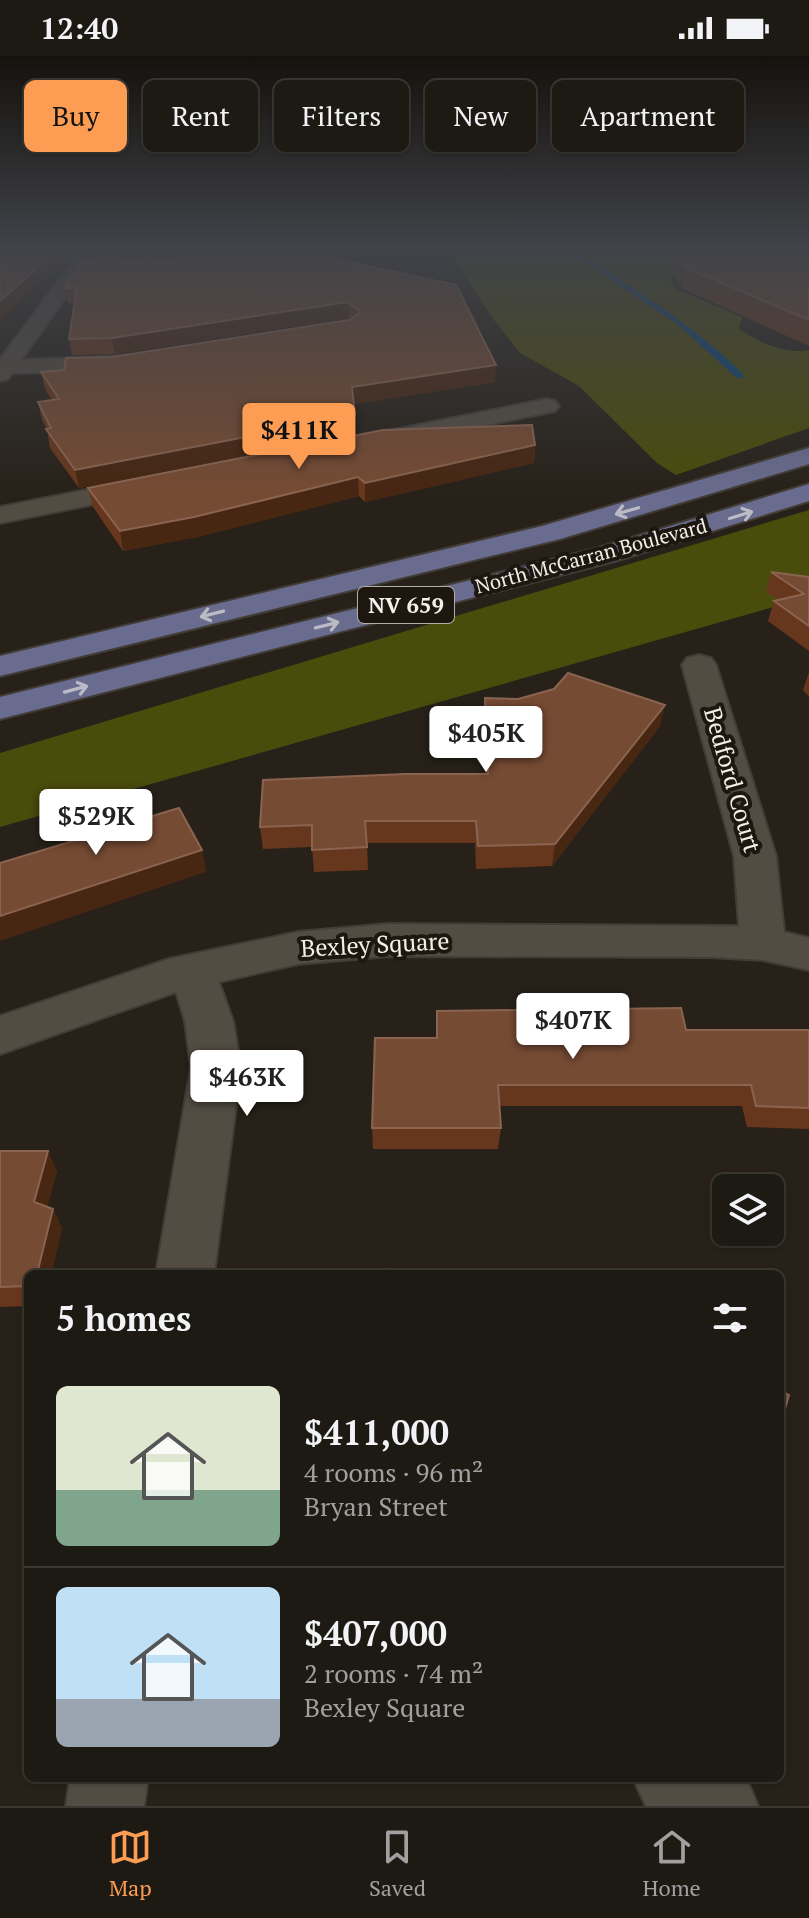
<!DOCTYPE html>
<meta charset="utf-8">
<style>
:root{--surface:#1d1913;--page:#2a2621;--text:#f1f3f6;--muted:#a0a0a0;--line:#3b3833;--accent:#fc9d53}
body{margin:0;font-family:"PT Serif",serif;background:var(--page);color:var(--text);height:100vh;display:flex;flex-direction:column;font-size:30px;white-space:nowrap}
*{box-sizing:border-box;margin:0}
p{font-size:26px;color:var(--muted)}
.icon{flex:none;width:44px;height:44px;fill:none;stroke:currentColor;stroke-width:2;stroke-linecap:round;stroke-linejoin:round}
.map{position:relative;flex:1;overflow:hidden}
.sheet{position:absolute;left:24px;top:1214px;width:760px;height:512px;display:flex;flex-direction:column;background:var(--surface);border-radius:12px;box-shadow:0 2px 6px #0004,0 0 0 2px var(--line)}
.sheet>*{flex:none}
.guide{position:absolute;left:24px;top:24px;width:762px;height:72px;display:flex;gap:16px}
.controls{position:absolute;left:712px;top:1118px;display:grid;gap:16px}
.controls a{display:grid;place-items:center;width:72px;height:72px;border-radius:12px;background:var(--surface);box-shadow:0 2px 6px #0004,0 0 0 2px var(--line);font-size:40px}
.price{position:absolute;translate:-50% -68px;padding:0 18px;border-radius:8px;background:#fff;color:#222;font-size:26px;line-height:52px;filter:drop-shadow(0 2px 4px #0008)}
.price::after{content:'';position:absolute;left:50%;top:48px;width:24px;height:18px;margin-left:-12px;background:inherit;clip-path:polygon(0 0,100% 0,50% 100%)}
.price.active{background:var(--accent);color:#111}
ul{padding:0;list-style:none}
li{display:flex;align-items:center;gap:24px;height:200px;padding:0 32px}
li+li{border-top:2px solid var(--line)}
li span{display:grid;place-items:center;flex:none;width:224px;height:160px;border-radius:12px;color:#555}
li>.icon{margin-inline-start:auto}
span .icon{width:96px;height:96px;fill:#fffc;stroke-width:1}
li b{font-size:34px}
h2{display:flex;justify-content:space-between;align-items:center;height:96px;padding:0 32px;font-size:34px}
.tag{padding:0 28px;border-radius:12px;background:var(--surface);box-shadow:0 2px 6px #0004,0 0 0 2px var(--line);font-size:28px;line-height:72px}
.tag.active{background:var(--accent);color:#111}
.status{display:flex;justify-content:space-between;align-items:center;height:56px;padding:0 40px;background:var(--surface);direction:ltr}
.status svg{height:22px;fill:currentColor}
.tab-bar{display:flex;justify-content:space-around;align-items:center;height:112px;border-top:2px solid var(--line);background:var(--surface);font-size:22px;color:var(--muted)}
.tab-bar a{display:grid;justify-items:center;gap:4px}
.tab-bar .active{color:var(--accent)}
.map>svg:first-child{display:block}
</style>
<div class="status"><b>12:40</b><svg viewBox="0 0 49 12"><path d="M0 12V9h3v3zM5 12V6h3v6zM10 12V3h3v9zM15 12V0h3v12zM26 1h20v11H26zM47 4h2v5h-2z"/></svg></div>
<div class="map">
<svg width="809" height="1750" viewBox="0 0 809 1750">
<rect width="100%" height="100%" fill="#272119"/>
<!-- green -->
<g fill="#4a4c0c">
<path d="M685 192 710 207 695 217 672 221 671 227 678 234 742 261 739 273C760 286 784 299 809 294V372L676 419 657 407 579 330 520 297 491 260 448 193Z"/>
<path d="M809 454V541L0 771V697Z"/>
</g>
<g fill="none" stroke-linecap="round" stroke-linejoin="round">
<!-- stream -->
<path fill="#0a467a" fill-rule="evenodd" d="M564 192H572C632 232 692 267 743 318V322H737L677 268Z"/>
<defs>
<g id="minor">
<path d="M83 192H100L21 304 123 300 134 307 123 314 12 317 8 323 0 325V303Z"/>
<path d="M547 343 555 345 559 350 555 355 379 391 370 389 367 384 370 379 379 377Z"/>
<path d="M151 421 160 423 164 429 160 435 0 467V451Z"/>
<path d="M699 599 711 602 716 609 776 800 784 876 809 882V914L763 904 711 901 388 900 298 908 219 926 233 965 241 1011 214 1218H156L191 1011 185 965 176 936 0 998V960L169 903 298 876 388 868 739 870 734 800 682 609 687 602Z"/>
<path d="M70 1722H148L144 1750H66Z"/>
<path d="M633 1722H746L758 1750H646Z"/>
</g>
<g id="primary">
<path d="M809 392V408L560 483 0 620V600L542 470Z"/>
<path d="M809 428V445L615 505 0 663V641L595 493Z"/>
</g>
</defs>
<!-- minor casing -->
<use href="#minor" stroke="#423c37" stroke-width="4"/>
<!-- primary casing -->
<use href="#primary" stroke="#423c37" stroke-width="4"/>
<!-- minor -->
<use href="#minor" fill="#534c43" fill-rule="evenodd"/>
<!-- primary -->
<use href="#primary" fill="#696c8e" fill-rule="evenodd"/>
</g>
<!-- wall -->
<g fill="#67371d">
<path d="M92 192H257L156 205H95Z"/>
<path d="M809 192V290L681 232V227L677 224 680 203Z"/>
<path d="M339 204 495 326 354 348 356 378 79 432 50 392 47 373 42 364 38 346 52 344 45 333 41 316 64 314 112 301 350 263 349 262 115 298 72 299 69 283 75 247H68L65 232 154 206Z"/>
<path d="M535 389 534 407 365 446 359 440 197 481 123 495 93 451 88 432Z"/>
<path d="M771 516 809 521V595L768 565 774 545 778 544 766 536Z"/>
<path d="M809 616V641L803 634Z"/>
<path d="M485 642 660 670 552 810 476 813 475 787H367L368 814 314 816 312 791 263 793 260 771 485 718 483 663Z"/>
<path d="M84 761 139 764 202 794 206 816 90 780Z"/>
<path d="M437 955 686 974H809V1073L747 1071 742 1050H499L501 1072 498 1093H373L372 1072 436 982Z"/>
<path d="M0 1095 57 1115 47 1151 53 1153 62 1173 28 1218V1250L0 1251Z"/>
</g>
<!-- shaded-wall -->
<g fill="#472612">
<path d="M60 192H79L0 264V245Z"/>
<path d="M154 192H257L156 205Z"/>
<path d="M322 192H406L303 210 302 196Z"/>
<path d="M348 246 349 262 115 298 112 282Z"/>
<path d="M496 309 495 326 353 348 352 331Z"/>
<path d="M355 360 356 378 79 432 75 414Z"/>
<path d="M535 389 534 407 365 446V427Z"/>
<path d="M358 421 359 440 197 481 123 495 120 475Z"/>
<path d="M665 649 660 670 552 810 555 788Z"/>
<path d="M202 794 206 816 0 885V860Z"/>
<path d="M48 1095 57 1115 43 1167 34 1146Z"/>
<path d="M53 1153 62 1173 52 1218H37Z"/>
</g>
<!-- building -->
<g fill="#764b33" stroke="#8a6450" stroke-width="2">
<path d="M0 192H60L0 245Z"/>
<path d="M275 192H322L302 196 456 229 496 309 352 331 355 360 75 414 46 373 51 372 38 346 59 343 41 316 64 314 66 302 112 301 349 264 361 256 348 246 112 282 69 283 77 232H65L80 207 154 206Z"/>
<path d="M746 192H809V264L684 211 690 210 680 203Z"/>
<path d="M532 369 535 389 365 427 358 421 194 461 120 475 88 432 383 374Z"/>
<path d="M771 516 809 521V570L774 545 804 538Z"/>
<path d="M568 617 665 649 555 788 478 790 476 765H365L367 791 312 794V769L260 771 263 724 405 718H488L485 642 518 643 554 633Z"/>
<path d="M132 748 139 764 179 752 202 794 0 860V807L93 779 84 761Z"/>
<path d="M681 952 686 974H809V1052L756 1050 751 1029H498L501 1072H372L375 982H437V955Z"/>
<path d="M0 1095H48L34 1146 53 1153 37 1218H28V1230L0 1231Z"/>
<path d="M391 1213 409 1218H389Z"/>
<path d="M780 1335 789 1339 780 1370Z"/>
</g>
<!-- one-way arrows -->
<defs><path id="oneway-shaft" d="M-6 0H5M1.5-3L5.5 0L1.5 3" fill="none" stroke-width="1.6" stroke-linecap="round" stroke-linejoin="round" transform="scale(2)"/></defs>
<g stroke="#bcbbc5">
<use href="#oneway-shaft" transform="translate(627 455) rotate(164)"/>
<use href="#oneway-shaft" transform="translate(741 459) rotate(-17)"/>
<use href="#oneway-shaft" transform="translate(212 558) rotate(166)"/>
<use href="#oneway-shaft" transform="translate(327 569) rotate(-14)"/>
<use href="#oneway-shaft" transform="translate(76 633) rotate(-15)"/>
</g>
<!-- sky -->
<linearGradient id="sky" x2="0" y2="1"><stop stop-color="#15120e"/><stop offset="0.44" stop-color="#414349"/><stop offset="1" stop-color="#414349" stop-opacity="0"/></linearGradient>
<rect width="809" height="438" fill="url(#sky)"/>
<g text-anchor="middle" stroke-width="8" stroke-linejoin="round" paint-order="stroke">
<!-- far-street labels -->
<g font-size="20" fill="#f4efea" stroke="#1d1710">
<text transform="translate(591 500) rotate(-15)" y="7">North McCarran Boulevard</text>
</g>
<!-- shield labels -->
<rect fill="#1d1710" stroke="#b4aea9" stroke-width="2" x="358" y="531" width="96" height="36" rx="6"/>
<g font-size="22" font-weight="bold" fill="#f4efea">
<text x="406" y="557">NV 659</text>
</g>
<!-- street labels -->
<g font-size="24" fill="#f4efea" stroke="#1d1710">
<text transform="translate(732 724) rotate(74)" y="8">Bedford Court</text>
<text transform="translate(375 889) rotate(-3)" y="8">Bexley Square</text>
</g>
</g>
</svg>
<div class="controls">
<a><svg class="icon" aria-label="layers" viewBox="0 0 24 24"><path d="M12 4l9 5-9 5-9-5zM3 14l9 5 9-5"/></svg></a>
</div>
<b class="price active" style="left:299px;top:415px">$411K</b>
<b class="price" style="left:486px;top:718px">$405K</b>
<b class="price" style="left:96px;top:801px">$529K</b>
<b class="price" style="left:573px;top:1005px">$407K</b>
<b class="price" style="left:247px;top:1062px">$463K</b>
<div class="guide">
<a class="tag active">Buy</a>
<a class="tag">Rent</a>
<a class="tag">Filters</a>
<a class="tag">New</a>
<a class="tag">Apartment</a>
</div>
<section class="sheet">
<h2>5 homes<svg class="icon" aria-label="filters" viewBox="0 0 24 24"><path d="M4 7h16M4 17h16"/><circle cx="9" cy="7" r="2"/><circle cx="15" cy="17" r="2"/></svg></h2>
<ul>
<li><span style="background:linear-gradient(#dfe7d0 65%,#7fa58c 0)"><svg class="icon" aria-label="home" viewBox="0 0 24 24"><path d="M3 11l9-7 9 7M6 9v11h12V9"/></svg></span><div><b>$411,000</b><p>4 rooms · 96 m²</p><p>Bryan Street</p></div></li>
<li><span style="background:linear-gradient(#bfe0f5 70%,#9aa5b1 0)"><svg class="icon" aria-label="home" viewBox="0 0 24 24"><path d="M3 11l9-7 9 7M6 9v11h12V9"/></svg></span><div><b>$407,000</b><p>2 rooms · 74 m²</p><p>Bexley Square</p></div></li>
</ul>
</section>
</div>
<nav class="tab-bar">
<a class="active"><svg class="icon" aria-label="map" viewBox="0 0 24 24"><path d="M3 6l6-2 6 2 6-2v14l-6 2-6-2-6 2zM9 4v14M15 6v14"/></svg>Map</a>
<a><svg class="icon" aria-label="saved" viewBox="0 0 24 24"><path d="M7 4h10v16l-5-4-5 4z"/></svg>Saved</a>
<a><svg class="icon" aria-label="home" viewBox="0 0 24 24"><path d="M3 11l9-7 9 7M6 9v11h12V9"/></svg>Home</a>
</nav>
